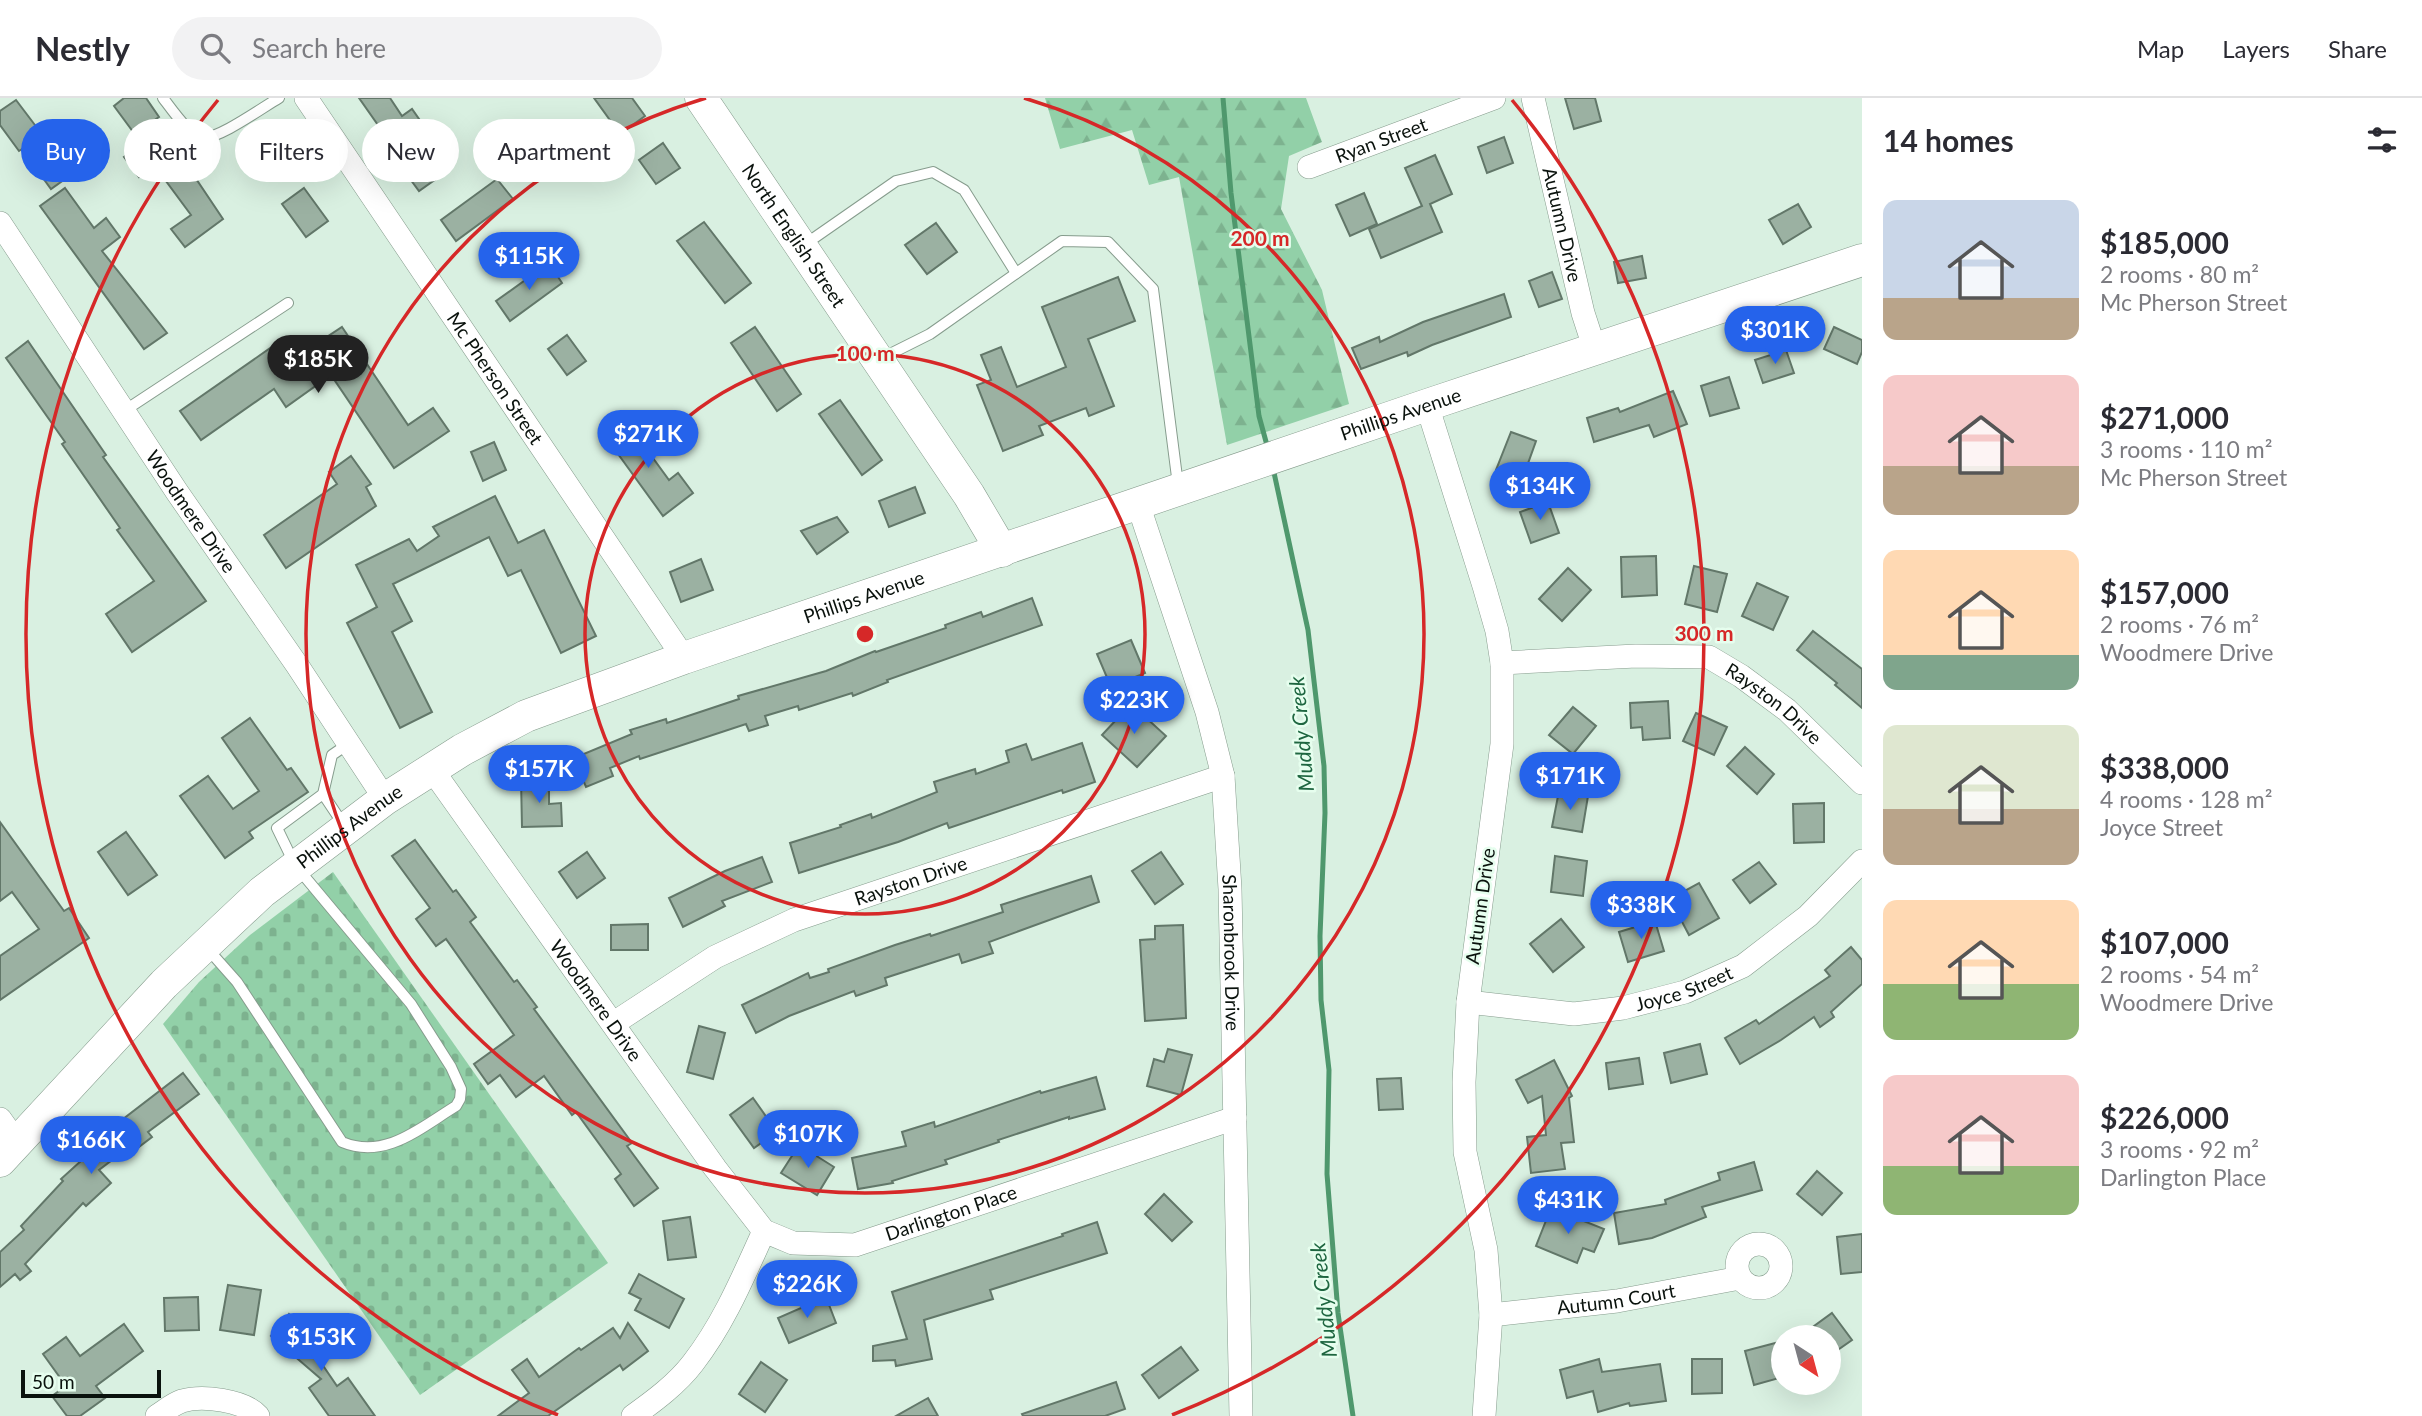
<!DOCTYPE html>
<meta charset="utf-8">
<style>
:root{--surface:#fff;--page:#f2f2f3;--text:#2b2b33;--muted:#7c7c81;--line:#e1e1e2;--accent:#2563eb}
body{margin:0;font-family:Lato,sans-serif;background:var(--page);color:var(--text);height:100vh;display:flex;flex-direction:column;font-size:26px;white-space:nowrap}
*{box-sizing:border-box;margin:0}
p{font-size:23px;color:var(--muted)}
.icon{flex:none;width:38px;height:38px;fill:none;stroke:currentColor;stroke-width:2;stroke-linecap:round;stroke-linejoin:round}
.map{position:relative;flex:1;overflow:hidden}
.drawer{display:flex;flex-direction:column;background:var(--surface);width:560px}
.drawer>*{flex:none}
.hud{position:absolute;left:21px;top:21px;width:665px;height:63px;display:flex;gap:14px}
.needle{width:46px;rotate:144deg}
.tools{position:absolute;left:1771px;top:1227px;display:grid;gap:14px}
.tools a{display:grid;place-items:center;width:70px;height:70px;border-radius:50%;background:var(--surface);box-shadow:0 7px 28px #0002;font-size:35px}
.scale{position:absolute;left:21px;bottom:18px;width:140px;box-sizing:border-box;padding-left:7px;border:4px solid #0a120d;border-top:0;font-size:19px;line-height:24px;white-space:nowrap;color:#0a120d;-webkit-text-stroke:5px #e6feee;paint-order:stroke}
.price{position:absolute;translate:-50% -60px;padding:0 16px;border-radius:24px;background:var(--accent);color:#fff;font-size:23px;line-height:46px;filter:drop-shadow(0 2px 4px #0008)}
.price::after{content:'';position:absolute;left:50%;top:42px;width:21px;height:16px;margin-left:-10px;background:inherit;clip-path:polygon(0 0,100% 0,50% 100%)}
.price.selected{background:#222;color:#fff}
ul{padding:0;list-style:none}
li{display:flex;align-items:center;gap:21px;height:175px;padding:0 21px}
li span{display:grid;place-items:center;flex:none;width:196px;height:140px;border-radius:14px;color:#555}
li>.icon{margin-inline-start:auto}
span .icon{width:84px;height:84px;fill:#fffc;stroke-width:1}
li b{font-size:30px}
h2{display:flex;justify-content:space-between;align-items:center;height:84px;padding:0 21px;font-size:30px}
.chip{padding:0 24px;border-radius:32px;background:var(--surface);box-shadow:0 7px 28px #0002;font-size:24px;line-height:63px}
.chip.selected{background:var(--accent);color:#fff}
header{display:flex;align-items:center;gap:42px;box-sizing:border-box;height:98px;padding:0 35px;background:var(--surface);border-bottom:2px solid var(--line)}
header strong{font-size:33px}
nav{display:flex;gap:38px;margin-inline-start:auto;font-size:24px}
.search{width:490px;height:63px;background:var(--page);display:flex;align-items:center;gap:18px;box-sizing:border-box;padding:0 24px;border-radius:38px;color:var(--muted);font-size:26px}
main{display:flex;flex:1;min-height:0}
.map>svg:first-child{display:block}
</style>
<header>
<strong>Nestly</strong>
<div class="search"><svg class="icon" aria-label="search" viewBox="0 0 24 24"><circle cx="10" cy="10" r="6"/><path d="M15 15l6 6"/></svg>Search here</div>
<nav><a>Map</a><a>Layers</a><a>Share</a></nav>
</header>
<main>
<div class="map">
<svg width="1862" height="1318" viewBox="0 0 1862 1318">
<defs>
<pattern id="forest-firs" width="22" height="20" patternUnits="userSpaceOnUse" patternTransform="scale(1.75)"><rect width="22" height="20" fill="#92d0a8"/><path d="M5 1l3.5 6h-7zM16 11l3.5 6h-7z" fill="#7db28f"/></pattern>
<pattern id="cemetery-stones" width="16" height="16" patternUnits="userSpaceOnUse" patternTransform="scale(1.75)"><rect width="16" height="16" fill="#92d0a8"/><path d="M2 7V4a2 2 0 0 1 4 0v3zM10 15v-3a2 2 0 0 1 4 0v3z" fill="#7db28f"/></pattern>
</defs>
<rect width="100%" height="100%" fill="#d9f0e1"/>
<!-- forest -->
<path fill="url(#forest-firs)" d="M1045 0H1306L1322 44 1289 58 1281 111 1322 192 1349 306 1227 347 1179 79 1149 87 1132 32 1060 51Z"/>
<!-- cemetery -->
<path fill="url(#cemetery-stones)" d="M333 774 608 1165 420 1297 163 926 199 884 250 837Z"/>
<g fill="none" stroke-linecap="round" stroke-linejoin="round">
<!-- stream -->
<g stroke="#4f986d" stroke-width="5">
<path d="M1223 0 1231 95 1259 318 1268 351"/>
<path d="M1273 370 1308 532 1324 668 1325 715 1320 838 1321 902 1329 972 1327 1076 1338 1215 1353 1318"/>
</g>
</g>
<!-- building -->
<g fill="#9bb1a2" stroke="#627769" stroke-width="2">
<path d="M124 0H146L159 19 156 21 223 121 185 149 171 131 191 117 154 67 139 79 124 59 142 46 114 8Z"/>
<path d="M359 0H390L402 18 412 11 426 31 421 34 441 62 436 66 443 76 419 93 402 70 406 67Z"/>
<path d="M594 0H632L645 18 620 36Z"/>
<path d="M1565 0H1595L1601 23 1574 31Z"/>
<path d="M16 2 72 76 51 91 22 51 19 53 0 27V13Z"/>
<path d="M275 25 297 56 272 74 249 43Z"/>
<path d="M1504 39 1513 65 1487 75 1478 49Z"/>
<path d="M663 45 680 70 656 86 639 62Z"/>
<path d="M1435 57 1452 96 1430 106 1442 134 1381 160 1369 131 1422 108 1405 70Z"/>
<path d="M497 81 513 101 456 143 441 122Z"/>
<path d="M65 90 94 130 106 120 120 139 102 153 167 235 144 251 40 108Z"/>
<path d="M304 90 328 123 306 139 282 106Z"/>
<path d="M1364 95 1377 126 1350 138 1336 107Z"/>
<path d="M1798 106 1811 129 1783 146 1769 122Z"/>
<path d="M704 124 751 185 725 205 677 143Z"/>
<path d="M936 125 957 154 927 176 905 147Z"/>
<path d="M1642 158 1646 180 1618 185 1614 164Z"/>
<path d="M549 165 562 185 510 223 496 203Z"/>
<path d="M1552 174 1562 201 1539 209 1529 183Z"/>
<path d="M1118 179 1135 223 1088 241 1114 308 1089 318 1086 310 1039 328 1043 337 1003 353 977 287 991 282 981 257 1001 249 1017 289 1066 269 1042 209Z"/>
<path d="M1504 196 1511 219 1432 247 1408 258 1407 254 1361 271 1352 250 1379 239 1380 244 1423 224Z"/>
<path d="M342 229 408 327 433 310 449 333 394 370 331 277 286 309 274 291 201 342 180 313 276 246 289 264Z"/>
<path d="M755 229 801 296 777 313 731 245Z"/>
<path d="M1834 229 1862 242V254L1857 266 1824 251Z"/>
<path d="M567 237 586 263 567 277 548 251Z"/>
<path d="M28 243 106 357 103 359 206 503 132 554 106 516 154 483 117 432 120 430 62 346 65 344 6 260Z"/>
<path d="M1786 252 1794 275 1763 285 1755 262Z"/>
<path d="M1729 279 1739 310 1710 318 1701 288Z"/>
<path d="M1673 293 1687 326 1654 339 1649 327 1594 344 1587 320 1618 310 1620 314Z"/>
<path d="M840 302 882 362 862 377 819 316Z"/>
<path d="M626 323 669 382 678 375 693 395 663 418 605 338Z"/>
<path d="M1511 334 1536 343 1522 382 1496 372Z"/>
<path d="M494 344 506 372 483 383 471 354Z"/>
<path d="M351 358 371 386 366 389 376 408 286 470 264 437 337 386 329 374Z"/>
<path d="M915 389 925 415 889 429 879 403Z"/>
<path d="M495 398 518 445 544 432 596 538 561 555 521 472 508 478 489 439 393 486 412 523 392 534 432 614 400 630 347 525 377 509 356 467 409 441 417 453 439 438 433 429Z"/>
<path d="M1548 404 1559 435 1531 445 1520 414Z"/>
<path d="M837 419 848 434 817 456 801 433Z"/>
<path d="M1656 458 1657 497 1622 499 1621 459Z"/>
<path d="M701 461 713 492 681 504 670 474Z"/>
<path d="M1694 468 1727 476 1717 514 1685 506Z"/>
<path d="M1568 470 1591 492 1562 523 1539 501Z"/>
<path d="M1757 485 1788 499 1773 532 1742 518Z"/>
<path d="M1032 500 1042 527 887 582 888 584 853 598 852 595 799 612 798 608 765 618 768 627 749 633 746 626 640 661 639 658 610 670 613 678 586 689 574 660 632 636 630 632 666 621 667 625 739 601 738 598 826 573 875 553 876 554 946 530 945 527 981 514 983 519Z"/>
<path d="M1813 533 1862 571V610L1835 587 1837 585 1797 552Z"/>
<path d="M1131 542 1145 575 1111 589 1097 556Z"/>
<path d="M1668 603 1670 640 1643 642 1642 629 1631 630 1630 605Z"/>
<path d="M1131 606 1166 638 1137 669 1102 637Z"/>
<path d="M1573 609 1596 628 1573 656 1549 637Z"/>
<path d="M1696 615 1727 629 1714 657 1683 643Z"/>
<path d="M250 620 287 672 291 670 308 694 249 734 253 740 225 760 180 698 208 678 233 711 259 693 222 640Z"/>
<path d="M1082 645 1095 684 1063 695 1062 692 949 730 947 725 898 744 799 775 790 745 841 729 840 727 871 716 872 720 937 694 934 684 975 671 976 676 1009 664 1006 653 1026 646 1032 662Z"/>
<path d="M1745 649 1774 676 1757 696 1727 668Z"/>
<path d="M549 680V706L561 705 562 728 522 729 521 681Z"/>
<path d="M1559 693 1588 698 1582 734 1552 729Z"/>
<path d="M1824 705V744L1794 745 1793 706Z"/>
<path d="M0 724 64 813 69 810 89 840 0 902V858L39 831 12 794 0 803Z"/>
<path d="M126 734 157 777 128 797 98 754Z"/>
<path d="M415 742 453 794 456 792 476 819 470 824 514 884 517 882 537 909 534 911 632 1045 627 1048 658 1090 634 1108 615 1081 621 1076 576 1014 572 1017 544 978 516 999 500 977 488 986 474 966 514 937 446 841 436 848 416 821 430 810 392 758Z"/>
<path d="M587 754 605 780 577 800 559 774Z"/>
<path d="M1161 754 1183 786 1155 806 1132 773Z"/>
<path d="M1555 758 1587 763 1583 798 1551 794Z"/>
<path d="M762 759 772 784 722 803 725 808 683 829 669 800 725 773Z"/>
<path d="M1759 764 1776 786 1750 805 1733 782Z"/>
<path d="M1091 778 1099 804 989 844 993 855 962 865 959 856 885 880 887 887 856 898 854 893 789 918 756 935 742 907 808 875 810 880 829 874 828 871 895 847 930 836 931 838 1003 814 1001 807Z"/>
<path d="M1699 785 1719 820 1689 837 1670 801Z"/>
<path d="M1561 821 1584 849 1553 874 1530 846Z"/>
<path d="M1655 823 1664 853 1628 864 1619 834Z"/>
<path d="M648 826V852H611V827Z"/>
<path d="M1183 827 1186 920 1145 923 1140 842 1155 841V828Z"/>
<path d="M1851 849 1862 862V886L1831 914 1834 919 1820 929 1814 919 1781 942 1740 966 1725 940 1756 922 1759 926 1830 878 1825 872Z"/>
<path d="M699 928 725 935 713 981 687 974Z"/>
<path d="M1700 946 1707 976 1671 985 1664 955Z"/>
<path d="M1168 951 1192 957 1181 997 1147 988 1154 961 1164 964Z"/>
<path d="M1639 960 1643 986 1609 991 1606 965Z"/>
<path d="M1554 962 1572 998 1569 1000 1574 1044 1561 1045 1565 1071 1531 1075 1527 1039 1546 1037 1542 998 1528 1005 1516 982Z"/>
<path d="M183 975 199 996 148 1034 152 1039 131 1055 128 1050 99 1072 111 1085 86 1108 83 1105 25 1166 31 1173 20 1182 15 1176 0 1189V1154L24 1132 21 1128 63 1083 61 1081 104 1042 101 1038Z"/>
<path d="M1096 979 1105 1011 1069 1021V1019L998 1042 999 1044 945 1062 947 1066 892 1083 893 1085 858 1091 852 1060 906 1048 902 1034 934 1024 935 1029 1040 993 1041 995Z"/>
<path d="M1401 980 1403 1011 1379 1012 1377 981Z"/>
<path d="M753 1000 777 1034 754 1050 730 1017Z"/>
<path d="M799 1047 834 1069 817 1097 781 1075Z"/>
<path d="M1754 1064 1762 1092 1702 1109 1706 1119 1652 1140 1619 1146 1614 1115 1666 1106 1665 1102 1720 1082 1718 1075Z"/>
<path d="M1817 1073 1842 1095 1822 1117 1797 1096Z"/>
<path d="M1164 1096 1192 1124 1172 1143 1145 1116Z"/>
<path d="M1551 1110 1604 1131 1594 1154 1583 1150 1577 1165 1536 1148Z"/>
<path d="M690 1119 696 1159 668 1162 663 1123Z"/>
<path d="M1097 1124 1107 1155 990 1192 993 1201 924 1222 932 1261 896 1268 895 1262 873 1263V1248L907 1241 892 1194 1063 1138 1062 1136Z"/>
<path d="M1862 1136V1174L1841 1176 1837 1139Z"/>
<path d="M639 1176 684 1201 669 1230 635 1212 641 1201 629 1195Z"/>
<path d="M228 1187 261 1192 254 1237 220 1232Z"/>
<path d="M198 1199 199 1232 165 1233 164 1200Z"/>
<path d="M826 1199 836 1225 789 1245 778 1220Z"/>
<path d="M1832 1215 1852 1242 1829 1258V1239H1799Z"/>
<path d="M289 1216 313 1236 304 1246 313 1253 337 1288 348 1280 375 1318H329L309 1290 321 1281 271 1238Z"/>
<path d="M628 1225 648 1253 623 1272 620 1267 548 1318H498L529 1295 512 1272 527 1261 539 1279 579 1250 581 1252 613 1230 620 1240Z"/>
<path d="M124 1226 143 1253 96 1288 105 1300 80 1318H67L52 1298 66 1288 43 1256 66 1239 80 1258Z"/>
<path d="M1779 1244 1783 1262V1279L1754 1287 1745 1253Z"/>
<path d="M1181 1249 1198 1272 1159 1300 1142 1277Z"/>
<path d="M1599 1261 1602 1274 1660 1266 1666 1303 1630 1308 1629 1305 1598 1314 1593 1293 1567 1300 1560 1272Z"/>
<path d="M1692 1261H1722V1295L1692 1296Z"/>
<path d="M761 1264 787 1282 765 1314 739 1296Z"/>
<path d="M1116 1284 1125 1311 1105 1318H1023L1022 1316Z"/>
<path d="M928 1300 938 1318H896Z"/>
</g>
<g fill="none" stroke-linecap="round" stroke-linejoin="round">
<defs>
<g id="lane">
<path d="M163 0C170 9 190 38 201 40 218 42 263 9 279 0"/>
<path d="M804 147 896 83 933 74 964 92 1016 175"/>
<path d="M880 261 930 236 1062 143 1108 144 1153 191 1178 387"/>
<path d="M124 313 288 205"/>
<path d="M323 696 345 729"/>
<path d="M206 849 237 884 342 1044C385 1062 420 1030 456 1008L460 1001 461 991 451 969 411 906 295 767 277 730 323 696 332 657 348 646"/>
</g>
<g id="street">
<path id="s1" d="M306 0 684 560"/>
<path id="s2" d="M1533 0 1583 215 1595 252"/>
<path id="s3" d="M1309 69 1494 0"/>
<path id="s4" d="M0 125 177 394 297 567 385 701"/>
<path d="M1427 307 1484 488 1497 533 1502 565V646L1468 904 1464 984 1465 1054 1486 1152 1491 1217 1484 1318"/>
<path id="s5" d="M1138 406 1207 614 1223 678 1230 791 1241 1318"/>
<path id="s6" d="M1502 565 1636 558 1709 559 1741 578 1787 612 1862 685"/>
<path id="s7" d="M431 670 715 1070 764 1133 793 1145 855 1147 1235 1020"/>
<path id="s8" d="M1468 904 1574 916 1623 910 1685 894 1743 868 1808 818 1862 763"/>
<path id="s9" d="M614 925 715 859 794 822 1223 678"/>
<path d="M0 1021 17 1045"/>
<circle cx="1759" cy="1168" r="22"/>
<path id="s10" d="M1491 1217 1617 1203 1740 1180"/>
<path d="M157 1318C165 1313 173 1306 182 1303 202 1297 244 1302 258 1318"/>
<path d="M633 1318C654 1303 677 1286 693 1265 724 1225 743 1179 764 1133"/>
</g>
<g id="secondary">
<path id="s11" d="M701 0 969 397 1002 453"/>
<path id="s12" d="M0 1063 164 886 262 794 385 701 462 652 526 618 684 560 1427 307 1862 162"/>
</g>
</defs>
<!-- lane casing -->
<use href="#lane" stroke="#869c8d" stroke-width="12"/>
<!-- street casing -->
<use href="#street" stroke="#869c8d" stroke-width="24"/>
<!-- secondary casing -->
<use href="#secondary" stroke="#869c8d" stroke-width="33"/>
<!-- lane -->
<use href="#lane" stroke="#fff" stroke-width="10"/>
<!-- street -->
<use href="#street" stroke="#fff" stroke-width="23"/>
<!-- secondary -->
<use href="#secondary" stroke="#fff" stroke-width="32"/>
</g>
<!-- distance rings -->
<g fill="none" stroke="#d62828" stroke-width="3.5">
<circle cx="865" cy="536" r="280"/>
<path d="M1024 0A559 559 0 1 1 706 0"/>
<path d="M558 1317A839 839 0 0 1 218 2M1512 2A839 839 0 0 1 1172 1317"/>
</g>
<g text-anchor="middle" stroke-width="5" stroke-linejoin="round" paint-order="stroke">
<!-- street labels -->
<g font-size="19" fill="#0a120d" stroke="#e6feee">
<text dy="7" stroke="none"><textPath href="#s3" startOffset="77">Ryan Street</textPath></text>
<text dy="7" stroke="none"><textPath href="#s2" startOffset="130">Autumn Drive</textPath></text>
<text dy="7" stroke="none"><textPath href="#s11" startOffset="166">North English Street</textPath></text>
<text dy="7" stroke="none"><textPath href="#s1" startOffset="338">Mc Pherson Street</textPath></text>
<text dy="7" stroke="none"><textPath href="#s12" startOffset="1619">Phillips Avenue</textPath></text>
<text dy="7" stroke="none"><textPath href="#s4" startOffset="346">Woodmere Drive</textPath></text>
<text dy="7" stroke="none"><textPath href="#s12" startOffset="1052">Phillips Avenue</textPath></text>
<text dy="7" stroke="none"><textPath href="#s6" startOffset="287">Rayston Drive</textPath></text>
<text dy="7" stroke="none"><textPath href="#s12" startOffset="485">Phillips Avenue</textPath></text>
<text dy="7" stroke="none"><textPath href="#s9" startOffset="331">Rayston Drive</textPath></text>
<text transform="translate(1480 808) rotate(-82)" y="7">Autumn Drive</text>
<text dy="7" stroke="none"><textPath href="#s5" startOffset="462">Sharonbrook Drive</textPath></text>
<text dy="7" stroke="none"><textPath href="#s8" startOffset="220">Joyce Street</textPath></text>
<text dy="7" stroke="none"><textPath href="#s7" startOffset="285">Woodmere Drive</textPath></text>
<text dy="7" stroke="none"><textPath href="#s7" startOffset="765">Darlington Place</textPath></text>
<text dy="7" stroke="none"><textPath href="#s10" startOffset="126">Autumn Court</textPath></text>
</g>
<!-- water labels -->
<g font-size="21" font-style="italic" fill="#1e6640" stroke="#e6feee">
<text transform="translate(1302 636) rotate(-95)" y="7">Muddy Creek</text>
<text transform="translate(1324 1202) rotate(-96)" y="7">Muddy Creek</text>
</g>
</g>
<circle cx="865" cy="536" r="10" fill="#d62828" stroke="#e6feee" stroke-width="3.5"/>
<g font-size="21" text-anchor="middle" font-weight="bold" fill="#d62828" stroke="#e6feee" stroke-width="5" stroke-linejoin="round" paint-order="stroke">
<text x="1260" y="148">200 m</text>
<text x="865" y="263">100 m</text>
<text x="1704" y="543">300 m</text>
</g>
</svg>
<div class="tools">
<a><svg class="needle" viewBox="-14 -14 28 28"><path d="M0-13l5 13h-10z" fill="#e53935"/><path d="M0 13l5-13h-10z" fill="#7c7c81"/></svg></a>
</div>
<div class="scale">50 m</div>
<b class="price" style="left:529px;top:194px">$115K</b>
<b class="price" style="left:1775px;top:268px">$301K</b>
<b class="price selected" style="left:318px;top:297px">$185K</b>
<b class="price" style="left:648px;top:372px">$271K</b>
<b class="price" style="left:1540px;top:424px">$134K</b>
<b class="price" style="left:1134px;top:638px">$223K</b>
<b class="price" style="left:539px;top:707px">$157K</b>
<b class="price" style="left:1570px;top:714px">$171K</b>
<b class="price" style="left:1641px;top:843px">$338K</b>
<b class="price" style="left:808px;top:1072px">$107K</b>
<b class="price" style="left:91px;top:1078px">$166K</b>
<b class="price" style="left:1568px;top:1138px">$431K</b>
<b class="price" style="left:807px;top:1222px">$226K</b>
<b class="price" style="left:321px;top:1275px">$153K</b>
<div class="hud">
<a class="chip selected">Buy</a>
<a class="chip">Rent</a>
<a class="chip">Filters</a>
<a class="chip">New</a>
<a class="chip">Apartment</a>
</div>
</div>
<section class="drawer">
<h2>14 homes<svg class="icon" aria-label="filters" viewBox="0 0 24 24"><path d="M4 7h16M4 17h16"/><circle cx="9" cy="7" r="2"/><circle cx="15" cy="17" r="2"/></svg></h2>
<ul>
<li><span style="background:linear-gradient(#c9d6e8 70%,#b9a48a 0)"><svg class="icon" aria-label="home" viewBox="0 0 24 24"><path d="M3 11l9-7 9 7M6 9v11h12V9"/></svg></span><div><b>$185,000</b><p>2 rooms · 80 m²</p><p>Mc Pherson Street</p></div></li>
<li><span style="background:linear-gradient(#f6c9c9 65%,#b9a48a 0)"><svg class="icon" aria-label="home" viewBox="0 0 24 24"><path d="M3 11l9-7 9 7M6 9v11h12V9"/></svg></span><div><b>$271,000</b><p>3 rooms · 110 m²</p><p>Mc Pherson Street</p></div></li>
<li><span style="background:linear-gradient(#ffd9b3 75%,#7fa58c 0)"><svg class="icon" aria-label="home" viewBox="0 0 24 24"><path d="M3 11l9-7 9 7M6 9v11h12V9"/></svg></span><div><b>$157,000</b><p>2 rooms · 76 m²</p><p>Woodmere Drive</p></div></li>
<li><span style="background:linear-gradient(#dfe7d0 60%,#b9a48a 0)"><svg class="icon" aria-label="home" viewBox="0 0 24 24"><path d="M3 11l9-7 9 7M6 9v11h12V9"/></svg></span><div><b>$338,000</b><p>4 rooms · 128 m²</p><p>Joyce Street</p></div></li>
<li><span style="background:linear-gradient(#ffd9b3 60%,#8fb573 0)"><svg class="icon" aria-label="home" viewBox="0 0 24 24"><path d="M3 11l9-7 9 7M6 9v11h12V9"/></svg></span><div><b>$107,000</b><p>2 rooms · 54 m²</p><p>Woodmere Drive</p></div></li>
<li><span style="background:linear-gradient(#f6c9c9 65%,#8fb573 0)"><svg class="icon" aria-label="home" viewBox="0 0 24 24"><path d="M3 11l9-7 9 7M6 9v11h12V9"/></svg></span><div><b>$226,000</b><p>3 rooms · 92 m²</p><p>Darlington Place</p></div></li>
</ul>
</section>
</main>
